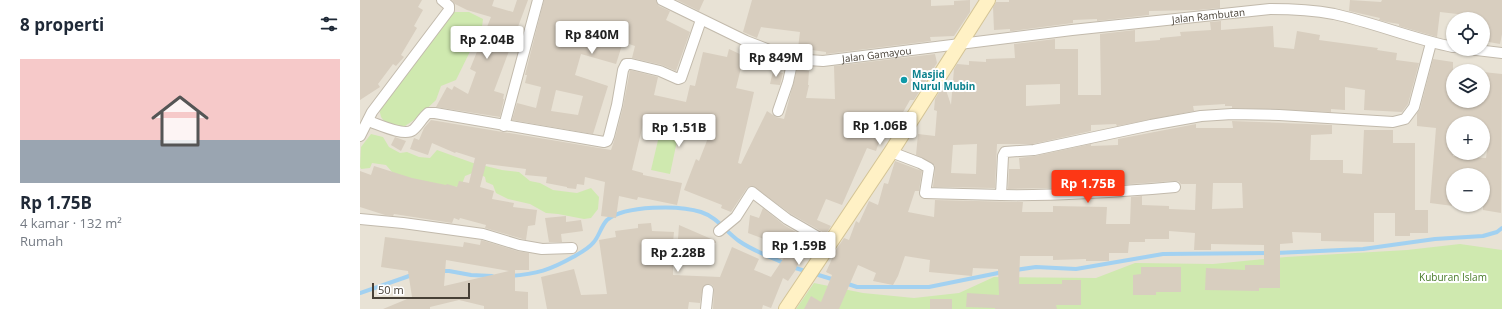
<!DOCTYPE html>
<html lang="id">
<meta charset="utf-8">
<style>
:root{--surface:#fff;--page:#f2f2f3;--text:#1f2937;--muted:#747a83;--line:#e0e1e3;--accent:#fd3715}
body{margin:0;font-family:"Open Sans",sans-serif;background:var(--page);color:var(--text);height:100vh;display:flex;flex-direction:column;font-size:15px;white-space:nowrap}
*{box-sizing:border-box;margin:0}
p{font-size:13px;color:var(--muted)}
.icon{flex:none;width:22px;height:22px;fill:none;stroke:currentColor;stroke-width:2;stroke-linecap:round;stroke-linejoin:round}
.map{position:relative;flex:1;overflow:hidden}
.side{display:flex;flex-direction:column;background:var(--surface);width:360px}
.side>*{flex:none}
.buttons{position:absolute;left:1086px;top:12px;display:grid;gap:8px}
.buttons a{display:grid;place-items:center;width:44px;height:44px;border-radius:50%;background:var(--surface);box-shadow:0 1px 3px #0004;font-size:20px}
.scale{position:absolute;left:12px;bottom:10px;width:98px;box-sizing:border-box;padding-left:4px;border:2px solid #474036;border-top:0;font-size:11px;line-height:14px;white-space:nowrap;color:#474036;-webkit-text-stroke:3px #fff;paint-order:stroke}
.price{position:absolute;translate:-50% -34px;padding:0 9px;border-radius:4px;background:#fff;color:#222;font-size:13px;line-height:26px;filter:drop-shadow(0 1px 2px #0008)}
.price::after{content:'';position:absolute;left:50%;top:24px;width:12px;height:9px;margin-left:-6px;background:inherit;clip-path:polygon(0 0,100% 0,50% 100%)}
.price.selected{background:var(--accent);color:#fff}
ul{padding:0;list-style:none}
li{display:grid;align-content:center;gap:8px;height:212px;padding:0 20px}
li+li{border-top:1px solid var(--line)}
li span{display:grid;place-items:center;height:124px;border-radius:0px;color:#555}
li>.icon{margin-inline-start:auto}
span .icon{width:72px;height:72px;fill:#fffc;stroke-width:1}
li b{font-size:17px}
h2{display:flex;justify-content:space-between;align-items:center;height:48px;padding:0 20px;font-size:17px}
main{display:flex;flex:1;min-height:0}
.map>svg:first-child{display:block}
</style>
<main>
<section class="side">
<h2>8 properti<svg class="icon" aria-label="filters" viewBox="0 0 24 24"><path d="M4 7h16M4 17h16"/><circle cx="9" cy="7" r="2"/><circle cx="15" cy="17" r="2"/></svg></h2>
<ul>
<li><span style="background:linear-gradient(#f6c9c9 65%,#9aa5b1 0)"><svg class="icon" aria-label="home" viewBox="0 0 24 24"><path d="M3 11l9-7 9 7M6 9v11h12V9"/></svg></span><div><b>Rp 1.75B</b><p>4 kamar · 132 m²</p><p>Rumah</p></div></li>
</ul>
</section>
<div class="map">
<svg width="1142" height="309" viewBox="0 0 1142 309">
<rect width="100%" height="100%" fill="#f4f0e7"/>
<!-- residential -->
<path fill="#e8e2d5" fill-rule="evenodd" d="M0 0H1142V309H0ZM1093 19H1123V49H1093ZM1093 71H1123V101H1093ZM1093 123H1123V153H1093ZM1093 175H1123V205H1093Z"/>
<!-- green -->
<g fill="#cfe9af">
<path d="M83 12H109L123 19 122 27 96 80 81 86 76 100 57 118 45 126 36 127 27 125 21 117 18 104Z"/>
<path d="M11 134 23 137 29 147 40 153 47 152 59 157 70 158 77 150 113 163 142 170 159 172 170 181 180 183 193 190 217 193 231 188 239 197 238 209 231 218 224 219 198 214 186 213 170 204 148 199 136 193 133 185 126 182 125 177 115 172 105 176 101 187 81 186 53 181 32 172 26 165 12 163 10 168 1 169 0 167 1 147Z"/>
<path d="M299 136 317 141 310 174 291 170Z"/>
<path d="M1100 244 1142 250V309H436L454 283 503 293 554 298 599 293 634 277 736 278 775 263 853 264 926 257 1047 250Z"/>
</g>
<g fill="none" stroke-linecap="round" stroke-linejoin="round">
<!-- stream -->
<g stroke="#a2d1f1" stroke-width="4">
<path d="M916 253 1003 249 1075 239 1123 236 1137 232 1142 228"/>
<path d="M432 267 475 280"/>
<path d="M655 270 676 267 716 269 803 254 909 253"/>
<path d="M81 271H89L111 275 132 276"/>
<path d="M150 276C177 274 190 270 213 257 220 253 228 249 233 243 239 237 241 226 247 220 265 205 320 205 341 212 357 217 366 232 379 241 393 251 411 257 426 264"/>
<path d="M485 283 497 287H569L643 272"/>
<path d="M0 293 52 275"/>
</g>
</g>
<!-- building -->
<g fill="#d8cebf" fill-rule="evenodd">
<path d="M0 0H62L58 7 63 10 54 26 57 28 41 55 44 57 36 66 33 64 18 84 20 87 0 100Z"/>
<path d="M92 0H134L132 6 153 12 157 0H168L134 91 144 94 143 99H144L140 117 76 107 87 87 92 90 94 86 108 94 116 72 110 69 131 17 107 10 95 4Z"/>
<path d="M184 0H296L299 6 310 11 306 20 330 32 316 71 302 65 272 58 275 46 263 42 256 64 221 54 215 75 248 86 233 134 152 120 157 103 176 108 181 87 165 83 167 75H165ZM196 90 223 96 218 115 191 111Z"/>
<path d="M317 0H344L339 11Z"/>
<path d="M392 0H571V6L594 5V1L610 0V12L594 36 570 37 571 41 466 54V52L438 48 440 32 401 27 397 38 383 32Z"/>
<path d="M649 0H860V8L838 10 789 11V15L737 21V19L713 20V23L653 31H650V29L634 30 633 7 636 2H649Z"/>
<path d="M990 0 1021 2 1022 0H1142V34L1140 44 1123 41V17L1080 12 1077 37 1039 26V24L1027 22 1019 20 1020 18 989 11Z"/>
<path d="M861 21V30L913 26 914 47 934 49 937 31 960 35 959 40 1018 48 1017 50 1037 53 1036 60 1059 63 1048 104 1042 112 1004 110 1005 90 985 87V110L971 109V112L872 108V106H865V104L833 106 834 111 757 126 756 124 731 125V131L673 144H637L635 188 573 187 575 169V165L556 155 558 134 575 136 577 111 574 110 575 99 584 84 591 105 594 69 597 64 609 65V61L626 62V59L655 58 654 44 695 39V49H718V95H741L740 34 775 30V42L800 40V38L821 36 820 32 851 30 850 22ZM700 84V104L666 106V85ZM617 144 616 174 591 173 593 145Z"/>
<path d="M369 49 384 56 376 88 394 92 378 163 381 164 407 111 416 117 424 119 437 69 449 71 448 85H449L446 98 475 99 474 66 575 54 577 63 554 100H550L534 128 525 124 516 151 507 148 482 205 466 199 457 220 471 226 466 234 431 214 393 186 387 188 371 212 361 208 362 205 324 190 336 159 339 161 348 138 317 131 318 124 285 116 272 170 283 173V175L322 183 317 205 278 197 277 200 259 196 256 218 241 216 245 182 225 177 224 185 217 184 216 189 207 188V187L186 183 187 177 165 175 166 169 126 164 120 187 134 191 132 199 154 203 153 207 177 210 175 225 168 226 166 240 125 228 126 225 100 218 99 220 94 218 92 223 34 214 33 216 25 215 0 207V171L11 175 14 166 52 178 86 185 87 184 97 187 99 181 109 183 115 158 96 152 95 153 72 143 68 155 50 149 54 138 59 140 64 128 71 120 251 150 255 138 263 107 270 70 298 77 294 95 326 102 330 85 335 86 343 52 367 57Z"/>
<path d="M1073 59 1093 62V101H1123V72L1142 74 1141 213 1123 210V175H1093V206L1070 203 1076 128 1057 126V113L1060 109ZM1093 123H1123V135L1129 136 1126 158 1093 156Z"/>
<path d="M413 71 423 73 420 85 410 84Z"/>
<path d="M872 121 972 125V134L951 135 950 160H983V173L1002 174 1004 130H1033V143H1055V210H1068V233H1050V236H1035V213H1014V242L961 241V233L932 232 933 243 920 244V288H899V291L845 290 846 268 885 270V265H904V245L851 244V250H834L835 233 809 231V239H785V242H769L768 253H749V261H726V259L693 260V256H660L659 284H702V280H721V305H696L697 309H635V308L606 307 607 293 639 295 638 269 613 268 612 276 569 272 570 260 545 256 538 276 533 285 513 281 516 273 498 265 479 309H444L451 296 461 302 472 275 466 272 476 250 484 238 489 240 496 221 499 223 509 201 518 205 524 183 528 184 535 161 562 171 559 191H555L548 212 574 217 575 200 663 202 662 212H693V206L747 207 746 224H770L771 197 782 196V205L809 206V209L835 210 836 184H821L818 181H814L728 187 648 189 649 169H660L659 158 675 156 731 144V146L758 145V139L836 124V128H873ZM853 183H882L883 208 852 209Z"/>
<path d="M35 137 46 141 41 151 31 145Z"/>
<path d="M403 208 424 225 453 242 447 257 442 255 435 271 428 281 423 278 411 308 403 305 402 309H353L354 288 352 285 348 284 343 287 340 303 329 302 328 309H187L181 277 214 269 221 295 247 294 239 240 256 237 255 231 278 228V224L291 223 292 231 314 232 311 263H313V275L360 277 372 247 399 259 394 270 411 277 427 253 415 248 417 244 388 233 390 215 399 218Z"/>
<path d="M206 216V222L221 220 223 231 201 234 202 242H189L185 218Z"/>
<path d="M319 225 356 241V243L318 239Z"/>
<path d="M25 237 103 247 104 242 120 245 121 240 157 251 169 253V270H155V291L168 292V309H124V306L99 300 70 307V309H23L52 297 48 271 21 267ZM86 260 149 271 84 286Z"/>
<path d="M781 267H821V292H796V295H773V275L781 274Z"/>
<rect x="570" y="299" width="22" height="10"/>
</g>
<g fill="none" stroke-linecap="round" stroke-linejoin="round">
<defs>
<g id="street">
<path id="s1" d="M302 0 386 41 433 59 463 61 712 30 910 9C931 9 953 10 974 14 1015 23 1053 39 1093 47"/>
<path d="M1108 49 1142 53"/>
<path d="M418 111 428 82 433 59"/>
<path d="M8 121C18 124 44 137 53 130 59 125 62 118 68 113H75L244 142 247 141 249 136 257 105 263 70 266 64H271L300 71 318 79 321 78 341 20"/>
<path d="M144 126 178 0"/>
<path d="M0 136 12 112 89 10V6L82 0"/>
<path d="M531 152 560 163 569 168 565 193 641 195 643 156 645 152 674 150 791 125 841 116 872 114 919 115 1033 122 1045 119 1054 107 1071 43"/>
<path d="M641 195C699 196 757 192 815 187"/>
<path d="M0 219 43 223 123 234 159 245 182 249 212 248"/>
<path d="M359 231 376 217 392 192 427 219 470 244"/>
<path d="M346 309 348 290"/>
</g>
<path id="secondary" d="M426 309 531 152 628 0"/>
</defs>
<!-- street casing -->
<use href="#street" stroke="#c2baac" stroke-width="12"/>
<!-- secondary casing -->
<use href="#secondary" stroke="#d4c496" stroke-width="16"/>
<!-- street -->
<use href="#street" stroke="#fff" stroke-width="10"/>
<!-- secondary -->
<use href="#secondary" stroke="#fff1c5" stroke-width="14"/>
</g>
<!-- markers -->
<circle fill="#0f9aa8" stroke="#fff" stroke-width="1.5" cx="544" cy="80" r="4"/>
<g text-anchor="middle" stroke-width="4" stroke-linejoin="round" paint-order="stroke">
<!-- street labels -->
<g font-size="10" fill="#474036" stroke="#fff">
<text dy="4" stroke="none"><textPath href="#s1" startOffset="562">Jalan Rambutan</textPath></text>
<text dy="4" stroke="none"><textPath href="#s1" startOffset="228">Jalan Gamayou</textPath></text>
</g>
<!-- culture labels -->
<g font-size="10" font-weight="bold" fill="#0d838f" stroke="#fff" text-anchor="start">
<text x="552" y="78">Masjid<tspan x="552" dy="12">Nurul Mubin</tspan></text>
</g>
<!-- park labels -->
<g font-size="10" fill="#477a28" stroke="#fff">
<text x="1093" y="281">Kuburan Islam</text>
</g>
</g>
</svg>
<div class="buttons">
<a><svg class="icon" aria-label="locate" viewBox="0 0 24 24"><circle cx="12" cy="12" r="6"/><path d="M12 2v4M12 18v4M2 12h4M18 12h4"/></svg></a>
<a><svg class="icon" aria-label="layers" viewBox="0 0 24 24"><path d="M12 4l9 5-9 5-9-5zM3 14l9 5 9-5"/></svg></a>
<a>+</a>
<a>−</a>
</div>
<div class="scale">50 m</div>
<b class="price" style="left:232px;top:55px">Rp 840M</b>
<b class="price" style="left:127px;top:60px">Rp 2.04B</b>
<b class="price" style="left:416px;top:78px">Rp 849M</b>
<b class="price" style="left:520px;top:146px">Rp 1.06B</b>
<b class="price" style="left:319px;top:148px">Rp 1.51B</b>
<b class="price selected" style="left:728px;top:204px">Rp 1.75B</b>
<b class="price" style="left:439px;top:266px">Rp 1.59B</b>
<b class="price" style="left:318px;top:273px">Rp 2.28B</b>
</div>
</main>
